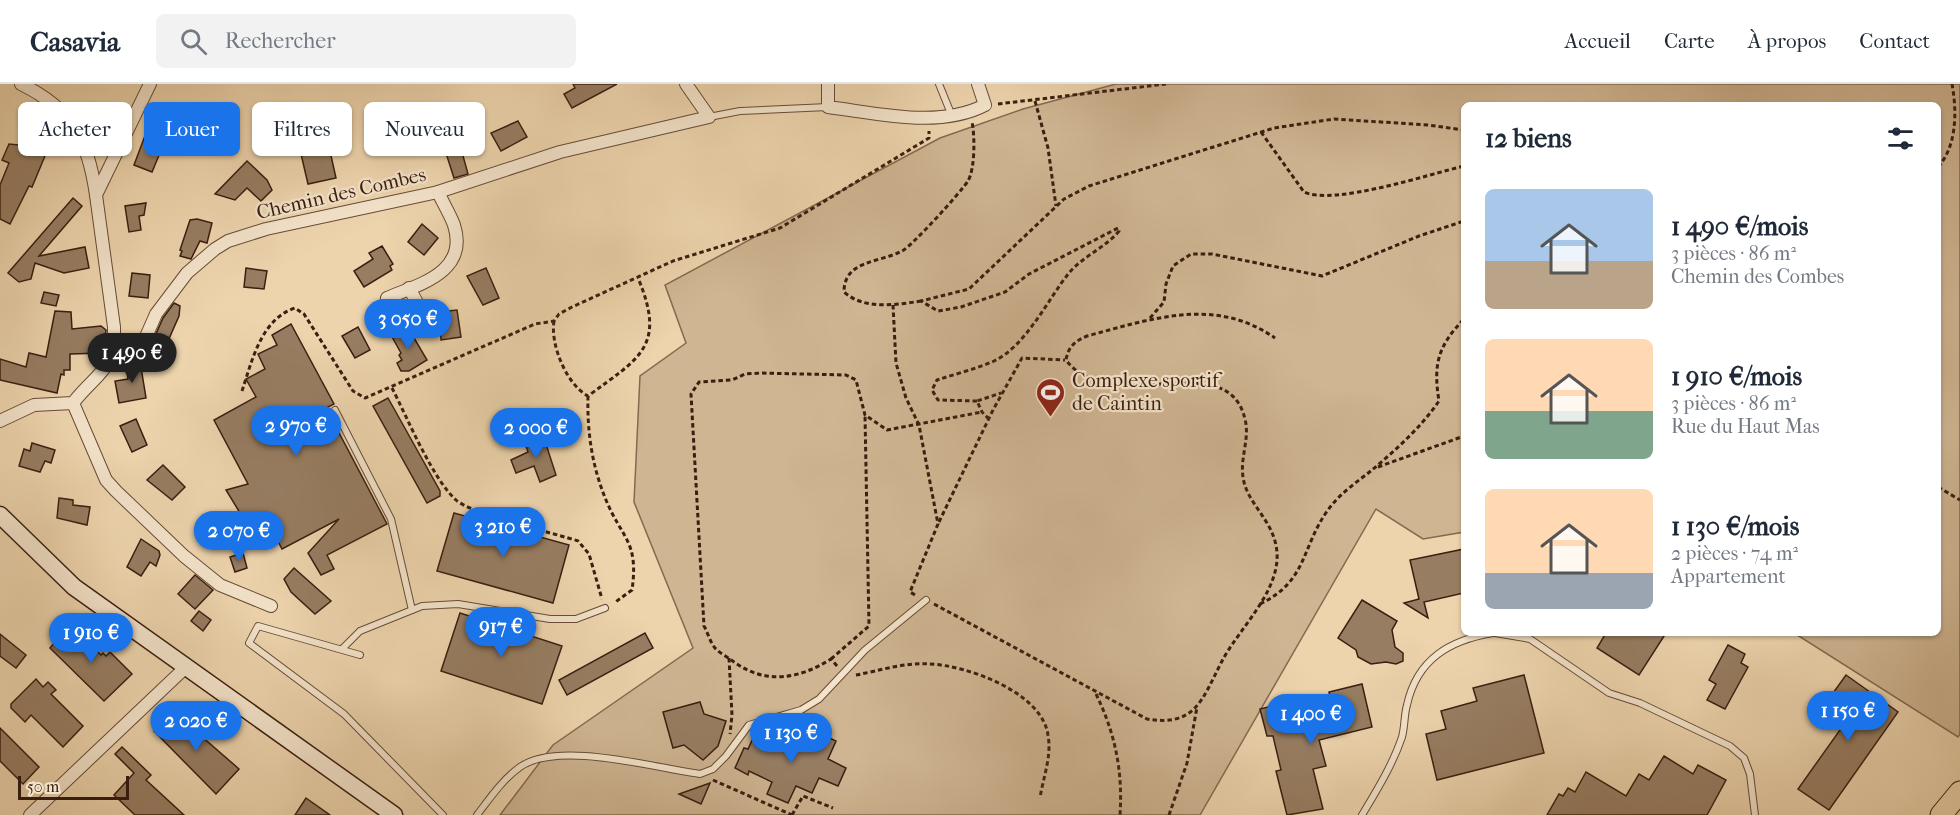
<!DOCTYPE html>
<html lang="fr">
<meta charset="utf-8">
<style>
:root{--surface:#fff;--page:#f2f2f3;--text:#1f2937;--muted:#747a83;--line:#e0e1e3;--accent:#1a73e8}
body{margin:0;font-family:"IM FELL French Canon",serif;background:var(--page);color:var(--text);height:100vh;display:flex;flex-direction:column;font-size:22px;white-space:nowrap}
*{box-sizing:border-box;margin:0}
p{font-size:20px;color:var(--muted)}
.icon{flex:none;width:33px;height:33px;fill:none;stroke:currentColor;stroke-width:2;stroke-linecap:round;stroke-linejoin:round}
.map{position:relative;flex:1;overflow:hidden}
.details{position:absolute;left:1461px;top:18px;width:480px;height:534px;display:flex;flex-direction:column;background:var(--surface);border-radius:9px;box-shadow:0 2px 4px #0004}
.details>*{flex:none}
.top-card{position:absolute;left:18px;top:18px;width:570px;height:54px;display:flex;gap:12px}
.scale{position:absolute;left:18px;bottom:15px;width:111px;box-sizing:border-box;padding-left:6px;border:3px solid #3a1f10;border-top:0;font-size:16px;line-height:21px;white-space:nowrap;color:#3a1f10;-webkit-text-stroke:4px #f3e3ca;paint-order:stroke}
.price{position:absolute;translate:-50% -51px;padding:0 14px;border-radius:21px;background:var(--accent);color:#fff;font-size:20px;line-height:39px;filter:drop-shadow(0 2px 3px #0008)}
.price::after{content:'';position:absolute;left:50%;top:36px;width:18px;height:14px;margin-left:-9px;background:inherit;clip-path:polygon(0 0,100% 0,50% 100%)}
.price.on{background:#222;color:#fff}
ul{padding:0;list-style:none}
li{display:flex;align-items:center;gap:18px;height:150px;padding:0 24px}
li span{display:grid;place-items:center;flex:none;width:168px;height:120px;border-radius:9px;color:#555}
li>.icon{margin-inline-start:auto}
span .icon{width:72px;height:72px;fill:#fffc;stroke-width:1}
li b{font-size:26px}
h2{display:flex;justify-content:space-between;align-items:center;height:72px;padding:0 24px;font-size:26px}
.chip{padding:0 21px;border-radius:9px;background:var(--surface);box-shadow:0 2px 4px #0004;font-size:21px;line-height:54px}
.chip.on{background:var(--accent);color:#fff}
header{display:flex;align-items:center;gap:36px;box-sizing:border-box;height:84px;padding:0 30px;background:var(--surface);border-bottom:2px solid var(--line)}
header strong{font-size:28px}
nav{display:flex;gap:33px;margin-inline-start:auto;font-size:21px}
.search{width:420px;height:54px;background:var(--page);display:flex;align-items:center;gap:15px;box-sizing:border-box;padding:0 21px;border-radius:9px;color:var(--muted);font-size:22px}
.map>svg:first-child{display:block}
</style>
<header>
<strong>Casavia</strong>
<div class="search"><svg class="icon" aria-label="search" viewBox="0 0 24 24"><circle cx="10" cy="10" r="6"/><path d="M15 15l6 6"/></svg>Rechercher</div>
<nav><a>Accueil</a><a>Carte</a><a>À propos</a><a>Contact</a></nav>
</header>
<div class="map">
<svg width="1960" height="731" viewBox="0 0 1960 731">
<rect width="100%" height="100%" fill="#edd4ad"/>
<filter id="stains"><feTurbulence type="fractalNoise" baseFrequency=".00333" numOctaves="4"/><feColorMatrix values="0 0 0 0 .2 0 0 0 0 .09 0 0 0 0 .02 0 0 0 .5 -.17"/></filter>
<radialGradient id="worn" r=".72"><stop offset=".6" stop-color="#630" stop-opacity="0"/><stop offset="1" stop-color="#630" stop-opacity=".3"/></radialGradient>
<!-- green -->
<path fill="#cfb592" stroke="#846a51" stroke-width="1.5" d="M1116 0H1960V650L1958 653 1794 549H1938V21H1464V448L1423 455 1376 425 1200 731H500L553 661 693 564 634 418 640 292 686 259 665 201 940 54 1023 25Z"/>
<!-- building -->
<g fill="#977d62" stroke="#3a1f10" stroke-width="1.5">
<path d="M573 0H617L572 24 564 10 575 4Z"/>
<path d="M461 23 471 43 458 50 447 30Z"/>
<path d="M518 37 527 53 501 67 491 49Z"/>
<path d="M146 49 165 57 152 88 134 81Z"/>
<path d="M26 50 50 60 32 103 29 102 10 140 0 135V101L9 79 2 76 9 60 19 61Z"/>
<path d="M460 61 468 90 454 94 445 66Z"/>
<path d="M329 63 336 94 308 100 301 70Z"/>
<path d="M247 77 267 96 272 106 261 117 247 104 235 116 215 110Z"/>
<path d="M73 114 82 122 39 172 85 163 89 184 64 189 35 179 31 195 19 198 8 189Z"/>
<path d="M146 119 144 131 139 132 141 146 129 148 125 122Z"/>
<path d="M197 135 212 139 207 159 200 157 191 175 180 172 182 167 180 166 190 136Z"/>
<path d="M422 140 438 154 424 171 408 158Z"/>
<path d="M382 162 393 180 390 182 392 186 364 203 354 187 373 175 369 169Z"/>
<path d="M246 184 267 187 264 205 244 203Z"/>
<path d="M486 184 499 214 483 221 467 192Z"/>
<path d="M132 189 150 191 148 214 129 212Z"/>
<path d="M44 208 59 211 56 222 41 219Z"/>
<path d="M174 219 180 222 179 232 164 266 151 261 163 234Z"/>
<path d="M457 226 461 253 441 256 440 228Z"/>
<path d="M55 227 71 228 72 245 101 242 106 246 103 269 70 270V286H64V291L61 290 57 309 0 296V275L26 283 29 269 46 273Z"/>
<path d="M291 240 334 320 326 324 387 440 327 471 334 485 321 491 308 469 339 435 282 465 268 438 248 442 226 406 248 400 214 336 256 313 246 295 265 285 258 270 277 261 272 251Z"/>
<path d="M407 242 427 276 409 287H401L397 279 402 276 399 271 401 269 391 251Z"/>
<path d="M358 243 370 266 355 274 342 252Z"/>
<path d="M139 271 146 314 119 319 115 297 128 295 126 283 134 279Z"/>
<path d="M388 314 440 407V412L427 419 373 322Z"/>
<path d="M136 335 147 361 132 368 120 342Z"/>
<path d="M537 351 539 356 544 354 556 391 540 398 534 382 516 389 511 376 528 368 524 356Z"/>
<path d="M32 359 55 366 51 379 45 377 40 388 19 382 24 365 30 367Z"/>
<path d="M163 381 185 403 172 416 147 396Z"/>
<path d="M59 414 73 416V421L90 423 87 441 57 434Z"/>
<path d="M454 429 569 461 553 519 437 487Z"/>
<path d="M141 455 159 467 160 471 156 482 150 478 141 492 127 483Z"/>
<path d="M1464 465V509L1424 518 1428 534 1404 519 1419 515 1410 476Z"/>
<path d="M243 469 247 484 235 488 230 473Z"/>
<path d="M294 484 331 517 315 530 291 508 284 495Z"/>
<path d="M195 491 213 506 195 525 178 510Z"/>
<path d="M1362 516 1397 537 1392 546 1395 563 1403 569V577L1396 580 1386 578 1371 580 1358 573 1356 566 1338 554Z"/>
<path d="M199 527 211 536 203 547 191 537Z"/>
<path d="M460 529 562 562 542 620 441 587Z"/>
<path d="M70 541 101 571 103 569 106 572 110 568 132 590 104 617 50 564Z"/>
<path d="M645 549 653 564 567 611 559 596Z"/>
<path d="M1606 549H1666L1639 591 1597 564Z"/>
<path d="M0 550 26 571 16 584 0 572Z"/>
<path d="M1728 561 1745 570 1741 579 1748 583 1725 625 1707 616 1716 600 1709 596Z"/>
<path d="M1524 591 1544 669 1437 696 1426 650 1446 645 1441 627 1477 617 1473 604Z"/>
<path d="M1846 591 1898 628 1829 726 1798 705 1850 632 1828 616Z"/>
<path d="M36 595 43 603 48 598 56 606 51 610 83 642 63 663 31 631 25 638 11 624V620Z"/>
<path d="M1362 600 1372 643 1319 656 1326 682 1313 685 1323 725 1287 731 1276 687 1281 686 1273 652H1267L1260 625 1288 618 1295 646 1335 636 1329 608Z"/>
<path d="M700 618 704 630 726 637 718 662 703 676 684 661 673 664 663 628Z"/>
<path d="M176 627 200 651 239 685 216 710 154 647 162 639 161 635Z"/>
<path d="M0 644 39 683 23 700 0 677Z"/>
<path d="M813 646 836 657 828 675 846 684 838 702 819 694 812 709 796 702 788 719 767 710 772 698 749 687 748 691 735 684 744 664 748 665 756 648 760 647 803 667Z"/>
<path d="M122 663 151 691 146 696 184 731H135L114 711 134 689 115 670Z"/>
<path d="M1664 672 1693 690 1698 681 1726 696 1707 731H1547L1559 710 1563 712 1568 704 1575 708 1586 688 1626 712 1639 690 1649 696Z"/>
<path d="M710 699 701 720 679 710 696 704Z"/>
<path d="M306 714 330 731H295Z"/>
</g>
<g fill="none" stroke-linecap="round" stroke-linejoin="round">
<defs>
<g id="lane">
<path d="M939 0 952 32"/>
<path d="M709 33 740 27 828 23"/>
<path d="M335 326 391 435 412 526"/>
<path d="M1495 549 1530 555 1609 609 1640 619 1730 662 1744 674 1750 690 1755 731"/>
<path d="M342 565 360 547 422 522 458 520 550 535H576L605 524"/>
<path d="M360 571 258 542 249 559 344 630 443 731"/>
<path d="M477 731C490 714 503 695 520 683 558 656 655 684 700 690L713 685 726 672 749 641 801 626 819 615 865 566 926 516"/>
<path d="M1362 731C1377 706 1393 680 1402 653 1405 642 1404 631 1407 621 1417 575 1450 556 1493 549"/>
</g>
<g id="street">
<path d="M21 0C72 25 88 55 96 111"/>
<path d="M828 0V23C877 29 939 45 985 21L978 0"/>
<path d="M409 204 420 224"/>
<path d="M387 214C420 200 469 188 454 141 450 130 443 119 438 108"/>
<path d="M109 277H120L145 255 156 230 187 189 215 165 228 157 266 145 438 108 560 68 709 33 686 0"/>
<path d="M73 319 106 396 116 407 184 472 220 501 271 522"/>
<path d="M0 337 34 321 73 319C97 288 115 288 114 243L96 111 150 0"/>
<path d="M30 731 187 582"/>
</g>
<path id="secondary" d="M0 431 74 503 394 731"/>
<path id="highway" d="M1941 731 1960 708"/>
</defs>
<!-- lane casing -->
<use href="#lane" stroke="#674c37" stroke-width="8"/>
<!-- street casing -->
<use href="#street" stroke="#674c37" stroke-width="14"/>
<!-- secondary casing -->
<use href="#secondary" stroke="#3a1f10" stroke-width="19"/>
<!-- highway casing -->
<use href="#highway" stroke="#3a1f10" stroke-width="23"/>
<!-- path -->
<g stroke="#3a1f10" stroke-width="3" stroke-dasharray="4.5 3" stroke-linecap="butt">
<path d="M1035 17 1048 64 1056 122"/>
<path d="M998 20 1166 0"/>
<path d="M1261 48 1304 108C1333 122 1430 90 1464 82"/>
<path d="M1938 83C1957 62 1957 27 1952 0"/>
<path d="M921 217C895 221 864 226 844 208 844 176 879 179 902 167 911 163 962 107 968 97 975 85 975 52 972 38"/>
<path d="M893 221 896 279 906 314 919 341 938 440 910 508 917 512"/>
<path d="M1150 234 1164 218 1166 200 1173 182 1191 170H1212L1322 192 1419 152 1464 137"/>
<path d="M554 237C550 261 567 301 588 312 639 274 667 263 638 194"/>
<path d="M392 304C408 335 432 394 456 416 471 430 554 449 578 457L589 470 602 515"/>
<path d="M242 307C252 277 261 235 295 224L304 230 353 307 365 314 535 240 554 237 559 230 572 223 673 177 780 144 929 54V47"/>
<path d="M588 312C587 348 592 382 606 416 622 455 639 457 632 506L614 519"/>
<path d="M977 317 938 316 932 306 937 296C955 290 976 285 994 277 1026 262 1048 215 1069 189 1083 172 1105 164 1119 147L1118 144 1029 190 1005 208 961 223 938 227 921 217 969 205 1064 115 1089 102 1274 44 1334 35 1428 41 1464 46"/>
<path d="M989 335 982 328 977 317 1001 309"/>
<path d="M1378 383 1464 352"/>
<path d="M1938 403 1960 416"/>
<path d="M939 438 993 326 1022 274 1065 276"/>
<path d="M934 520 1147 635C1195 643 1202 616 1221 579 1240 541 1290 500 1274 454 1267 432 1246 416 1243 393 1240 373 1250 355 1245 335 1227 260 1111 336 1066 276 1068 263 1075 257 1087 252 1151 235 1215 212 1275 254"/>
<path d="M1260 520C1308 497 1301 463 1328 426 1339 410 1357 398 1372 386 1396 366 1422 342 1439 317 1433 280 1438 262 1464 235"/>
<path d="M729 574 732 631 730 650"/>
<path d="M831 575 869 542 865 331"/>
<path d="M837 582 831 575C799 595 766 601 734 578 728 573 719 569 715 564 710 558 708 549 704 542L691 310 699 298 732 296 745 290 761 289 846 291 856 296 865 331 887 346 982 328"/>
<path d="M856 591C878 587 905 578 929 580 966 581 1042 608 1048 651 1052 672 1043 694 1040 714"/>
<path d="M1096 610C1115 649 1123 687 1120 731"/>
<path d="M713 696 792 731"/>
<path d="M792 731 803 712 833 724"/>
<path d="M1169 731 1187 679 1197 623"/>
</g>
<!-- lane -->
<use href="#lane" stroke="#f3e3ca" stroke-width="6"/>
<!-- street -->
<use href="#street" stroke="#f3e3ca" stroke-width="12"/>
<!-- secondary -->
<use href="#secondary" stroke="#f3e3ca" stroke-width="16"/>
<!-- highway -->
<use href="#highway" stroke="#edd4ad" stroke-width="21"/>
</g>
<!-- icons -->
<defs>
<symbol id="stadium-pin" viewBox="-11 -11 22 30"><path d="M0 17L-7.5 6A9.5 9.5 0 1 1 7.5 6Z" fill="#8f2418" stroke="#f3e3ca"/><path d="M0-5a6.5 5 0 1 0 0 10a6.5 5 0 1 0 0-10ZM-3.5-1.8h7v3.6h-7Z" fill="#fff"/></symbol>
</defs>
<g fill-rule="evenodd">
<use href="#stadium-pin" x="1034" y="292" width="33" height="45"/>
</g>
<g text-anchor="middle" stroke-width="4.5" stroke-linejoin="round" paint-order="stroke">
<!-- street labels -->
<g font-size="20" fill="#3a1f10" stroke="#f3e3ca">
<text transform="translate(341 109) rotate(-13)" y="7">Chemin des Combes</text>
</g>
<!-- poi labels -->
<g font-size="20" fill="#3a1f10" stroke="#f3e3ca" text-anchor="start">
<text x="1072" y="303">Complexe sportif<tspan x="1072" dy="23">de Caintin</tspan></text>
</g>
</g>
<rect width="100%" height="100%" filter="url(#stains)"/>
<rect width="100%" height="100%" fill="url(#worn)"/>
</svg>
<div class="scale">50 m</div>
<b class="price" style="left:408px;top:266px">3 050 €</b>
<b class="price on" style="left:132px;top:300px">1 490 €</b>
<b class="price" style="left:296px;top:373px">2 970 €</b>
<b class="price" style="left:536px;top:375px">2 000 €</b>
<b class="price" style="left:503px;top:474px">3 210 €</b>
<b class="price" style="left:239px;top:478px">2 070 €</b>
<b class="price" style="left:501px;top:574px">917 €</b>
<b class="price" style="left:91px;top:580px">1 910 €</b>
<b class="price" style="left:1848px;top:658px">1 150 €</b>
<b class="price" style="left:1311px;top:661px">1 400 €</b>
<b class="price" style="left:196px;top:668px">2 020 €</b>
<b class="price" style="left:791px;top:680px">1 130 €</b>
<div class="top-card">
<a class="chip">Acheter</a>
<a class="chip on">Louer</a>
<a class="chip">Filtres</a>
<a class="chip">Nouveau</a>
</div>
<section class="details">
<h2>12 biens<svg class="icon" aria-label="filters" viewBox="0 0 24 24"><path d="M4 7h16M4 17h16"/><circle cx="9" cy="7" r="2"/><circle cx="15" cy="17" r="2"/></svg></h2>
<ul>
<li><span style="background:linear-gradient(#a9c7e8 60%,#b9a48a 0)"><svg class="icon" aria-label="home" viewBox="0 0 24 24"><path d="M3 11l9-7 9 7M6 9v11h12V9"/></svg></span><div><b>1 490 €/mois</b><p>3 pièces · 86 m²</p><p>Chemin des Combes</p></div></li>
<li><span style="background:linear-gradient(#ffd9b3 60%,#7fa58c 0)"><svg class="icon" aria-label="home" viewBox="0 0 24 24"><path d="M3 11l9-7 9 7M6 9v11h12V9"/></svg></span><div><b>1 910 €/mois</b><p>3 pièces · 86 m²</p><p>Rue du Haut Mas</p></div></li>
<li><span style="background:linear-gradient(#ffd9b3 70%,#9aa5b1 0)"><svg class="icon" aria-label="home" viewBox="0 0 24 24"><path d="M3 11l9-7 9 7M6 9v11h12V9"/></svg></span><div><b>1 130 €/mois</b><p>2 pièces · 74 m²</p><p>Appartement</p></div></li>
</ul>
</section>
</div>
